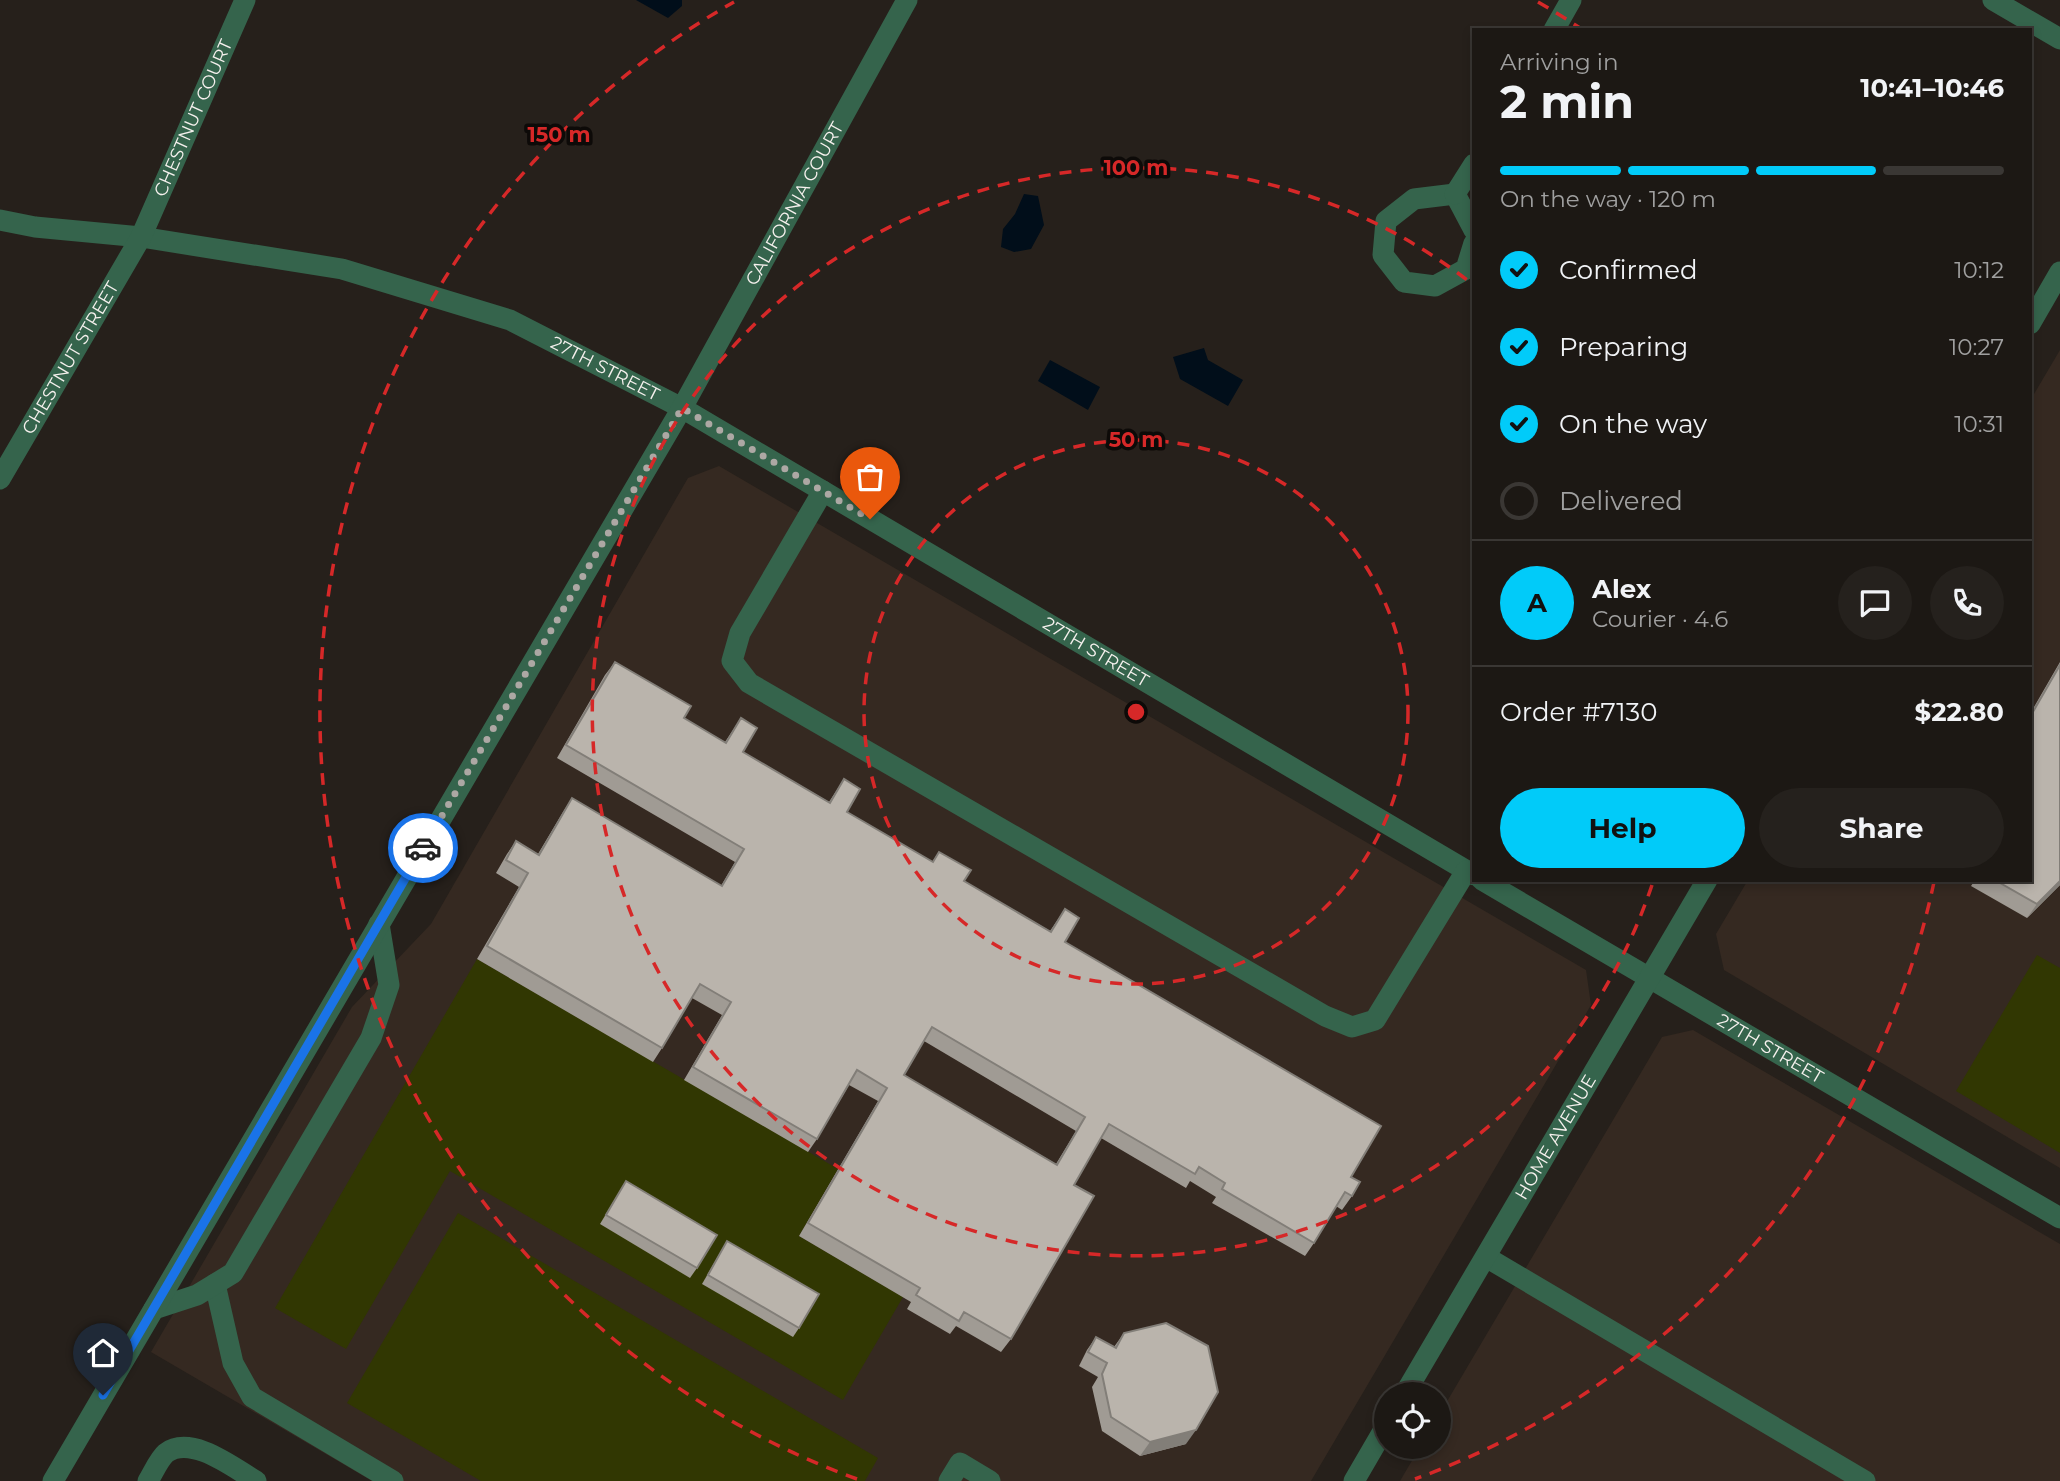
<!DOCTYPE html>
<meta charset="utf-8">
<style>
:root{--surface:#1c1814;--page:#25211d;--text:#f1f3f6;--muted:#a0a0a0;--line:#3a3734;--accent:#01cbf9}
body{margin:0;font-family:Montserrat,sans-serif;background:var(--page);color:var(--text);height:100vh;display:flex;flex-direction:column;font-size:26px;white-space:nowrap}
*{box-sizing:border-box;margin:0}
p{font-size:23px;color:var(--muted)}
.icon{flex:none;width:38px;height:38px;fill:none;stroke:currentColor;stroke-width:2;stroke-linecap:round;stroke-linejoin:round}
.map{position:relative;flex:1;overflow:hidden}
.details{position:absolute;left:1472px;top:28px;width:560px;height:854px;display:flex;flex-direction:column;background:var(--surface);border-radius:0px;box-shadow:0 4px 10px #0003,0 0 0 2px var(--line)}
.details>*{flex:none}
.buttons{position:absolute;left:1374px;top:1382px;display:grid;gap:14px}
.buttons a{display:grid;place-items:center;width:77px;height:77px;border-radius:50%;background:var(--surface);box-shadow:0 4px 10px #0003,0 0 0 2px var(--line);font-size:35px}
.pin{position:absolute;display:grid;place-items:center;width:60px;height:60px;color:#fff;margin:-72px -30px;border-radius:50% 50% 50% 0;rotate:-45deg;box-shadow:0 0 7px #0007}
.pin .icon{rotate:45deg}
.courier{position:absolute;display:grid;place-items:center;width:70px;height:70px;margin:-35px;border:5px solid #1a73e8;border-radius:50%;background:#fff;color:#222;box-shadow:0 2px 9px #0007}
.summary em{font-style:normal;font-weight:700}
.summary div{display:flex;flex-direction:column-reverse}
.summary{display:flex;align-items:center;justify-content:space-between;height:119px;padding:0 28px}
h1{font-size:46px;font-weight:700;line-height:52px}
.bar{display:grid;grid-template-columns:repeat(4,1fr);gap:10px 7px;align-content:center;height:84px;padding:0 28px}
.bar i{height:9px;border-radius:5px;background:var(--line)}
.bar .current{background:var(--accent)}
.bar p{grid-column:span 4}
.line{display:flex;align-items:center;gap:18px;padding:0 28px;border-top:2px solid var(--line)}
.line div{flex:1}
.round{display:grid;place-items:center;flex:none;width:74px;height:74px;border-radius:37px;background:var(--page)}
ol{padding:0 28px;list-style:none}
li{display:flex;align-items:center;gap:21px;height:77px}
li p{margin-inline-start:auto}
li .icon{padding:7px;border-radius:50%;background:var(--accent);color:#111;stroke-width:4}
li:last-child{color:var(--muted)}
li i{width:38px;height:38px;border:4px solid var(--line);border-radius:50%}
.action{display:flex;gap:14px;margin-top:auto;padding:14px 28px}
.action a{flex:1;height:80px;border-radius:42px;background:var(--accent);color:#111;font-size:28px;font-weight:700;line-height:80px;text-align:center}
.action a+a{background:var(--page);color:var(--text)}
.map>svg:first-child{display:block}
</style>
<div class="map">
<svg width="2060" height="1481" viewBox="0 0 2060 1481">
<rect width="100%" height="100%" fill="#26201b"/>
<g fill="#352921">
<path d="M2060,350v818l-336,-198 -8,-36 32,-54h282v-479z"/>
<path d="M719,466l867,504 5,35 -280,476h-939l-221,-129 201,-345 79,-83 257,-446z"/>
<path d="M1693,1030l367,214v237h-660l20,-34h18l1,-32 223,-378z"/>
</g>
<g fill="#313702">
<path d="M2037,955l23,13v185l-104,-62z"/>
<path d="M477,959l361,210 -39,67 104,61 -60,103 -393,-229 -104,178 -71,-41z"/>
<path d="M458,1213l420,245 -13,23h-384l-134,-78z"/>
</g>
<g fill="#010e1a">
<path d="M636,0h46v6l-14,12z"/>
<path d="M1024,194l14,2 6,29 -13,24 -17,3 -13,-5 2,-18 12,-15z"/>
<path d="M1204,348l4,12 35,20 -15,26 -48,-27 -7,-22z"/>
<path d="M1050,360l50,27 -12,23 -50,-29z"/>
</g>
<g fill="none" stroke-linecap="round" stroke-linejoin="round">
<g stroke="#35644c" stroke-width="21">
<path d="M1993,0l67,39"/>
<path d="M1554,30l17,-30"/>
<path d="M1455,194l-41,5 -28,22 -3,34 21,27 31,4 31,-17 8,-26"/>
<path d="M1455,194l19,36"/>
<path d="M1455,194l19,-30"/>
<path id="s1" d="M0,220l35,7 106,10 201,32 168,51 172,88 792,467"/>
<path d="M2030,324l30,-52"/>
<path id="s2" d="M0,479l141,-242 104,-237"/>
<path d="M823,491l-83,142 -8,28 17,22 576,333 27,11 23,-7 91,-149"/>
<path id="s3" d="M1482,880l578,338"/>
<path d="M1486,1257l379,224"/>
<path d="M215,1284l18,79 19,34 141,84"/>
<path d="M154,1309l43,-14 36,-22 138,-235 18,-53 -10,-61"/>
<path id="s4" d="M1404,1395l303,-515"/>
<path id="s5" d="M53,1481l629,-1073 225,-408"/>
<path d="M148,1481c5,-8 11,-22 18,-28 25,-19 68,15 90,28"/>
<path d="M949,1481l11,-18 30,18"/>
<path d="M1354,1481l32,-55"/>
</g>
</g>
<g fill="#a09b94" fill-rule="evenodd">
<path d="M615,662l69,56 41,24 16,-24 2,34 86,50 15,-23 3,33 85,50 7,-10 25,29 86,50 15,-22v33l286,235 1,19 -10,14 -6,-4 -22,37 -9,13 -93,-53 4,-6 -26,-16 -4,7 -85,-50 -27,47 -63,154 -10,13 -45,-26 -6,8 -43,-25 4,-7 -112,-66 79,-135 -29,-16 -32,54 -9,13 -124,-72 38,-65 -30,-17 -30,50 -9,14 -176,-103 42,-72 -23,-14 11,-19 9,-13 22,13 25,-42 9,-14 149,88 14,-24 -178,-104 48,-83zM924,1041l152,90 -20,33 -152,-89z"/>
<path d="M2060,662v223l-33,33 -56,-32 4,-6h55v-166z"/>
<path d="M626,1181l71,87 -7,10 -90,-54z"/>
<path d="M727,1241l72,87 -6,9 -91,-53z"/>
<path d="M1124,1333l62,111 -46,12 -38,-25 -10,-44 6,-10 -19,-11 8,-16 9,-13 18,10z"/>
</g>
<g fill="#827e78">
<path d="M2060,881v4l-33,33 10,-14z"/>
<path d="M1196,1430l-10,14 -46,12 10,-14z"/>
</g>
<g fill="#bab4ac" stroke="#827e78" stroke-width="2" fill-rule="evenodd">
<path d="M615,662l76,44 -7,12 42,25 15,-25 16,10 -14,24 87,51 14,-24 16,10 -13,23 86,50 6,-10 32,18 -7,11 87,51 14,-23 14,9 -14,24 316,184 -30,51 9,5 -8,14 -7,-4 -31,51 -92,-54 3,-6 -26,-16 -4,7 -86,-50 -35,61 20,11 -83,143 -47,-27 -5,9 -43,-26 4,-7 -112,-65 79,-135 -30,-18 -40,69 -124,-72 38,-65 -31,-18 -38,64 -175,-102 41,-73 -22,-13 10,-19 23,14 33,-57 150,88 22,-37 -178,-104zM932,1027l153,90 -28,48 -153,-90z"/>
<path d="M2060,665v216l-23,23 -42,-24h35v-163z"/>
<path d="M626,1181l91,54 -20,33 -91,-53z"/>
<path d="M727,1241l92,53 -20,34 -91,-53z"/>
<path d="M1166,1323l42,23 10,46 -22,38 -46,12 -39,-25 -9,-43 5,-11 -19,-11 8,-15 20,11 8,-15z"/>
</g>
<g fill="none" stroke-linecap="round" stroke-linejoin="round">
<path stroke="#ada8a4" stroke-width="7" stroke-dasharray="0 12.6" d="M423,848l259,-440 188,111"/>
<path stroke="#1a73e8" stroke-width="9" d="M103,1395l320,-547"/>
</g>
<g fill="none" stroke="#d62828" stroke-width="3.5" stroke-dasharray="12 9">
<circle cx="1136" cy="712" r="272"/>
<path d="M1652 885A544 544 0 1 1 1471 283"/>
<path d="M1934 882A816 816 0 0 1 1415 1479M857 1479A816 816 0 0 1 734 2M1538 2A816 816 0 0 1 1580 28"/>
</g>
<g text-anchor="middle" stroke-width="7" stroke-linejoin="round" paint-order="stroke">
<g font-size="18" fill="#f6f1ee" stroke="#0d0a08">
<text dy="6" stroke="none"><textPath href="#s2" startOffset="410">CHESTNUT COURT</textPath></text>
<text dy="6" stroke="none"><textPath href="#s5" startOffset="1477">CALIFORNIA COURT</textPath></text>
<text dy="6" stroke="none"><textPath href="#s2" startOffset="140">CHESTNUT STREET</textPath></text>
<text dy="6" stroke="none"><textPath href="#s1" startOffset="628">27TH STREET</textPath></text>
<text dy="6" stroke="none"><textPath href="#s1" startOffset="1195">27TH STREET</textPath></text>
<text dy="6" stroke="none"><textPath href="#s3" startOffset="334">27TH STREET</textPath></text>
<text dy="6" stroke="none"><textPath href="#s4" startOffset="299">HOME AVENUE</textPath></text>
</g>
</g>
<circle cx="1136" cy="712" r="10" fill="#d62828" stroke="#0d0a08" stroke-width="3.5"/>
<g font-size="21" text-anchor="middle" font-weight="bold" fill="#d62828" stroke="#0d0a08" stroke-width="7" stroke-linejoin="round" paint-order="stroke">
<text x="559" y="142">150 m</text>
<text x="1136" y="175">100 m</text>
<text x="1136" y="447">50 m</text>
</g>
</svg>
<div class="buttons">
<a><svg class="icon" aria-label="locate" viewBox="0 0 24 24"><circle cx="12" cy="12" r="6"/><path d="M12 2v4M12 18v4M2 12h4M18 12h4"/></svg></a>
</div>
<div class="pin" style="left:870px;top:519px;background:#ea580c"><svg class="icon" aria-label="bag" viewBox="0 0 24 24"><path d="M5 8h14l-1 12H6zM9 8a3 3 0 0 1 6 0"/></svg></div>
<div class="pin" style="left:103px;top:1395px;background:#1f2937"><svg class="icon" aria-label="home" viewBox="0 0 24 24"><path d="M3 11l9-7 9 7M6 9v11h12V9"/></svg></div>
<div class="courier" style="left:423px;top:848px"><svg class="icon" aria-label="car" viewBox="0 0 24 24"><path d="M5 17H2v-5l4-1 3-4h7l3 4 3 1v5h-3M9 17h6M6 11h13"/><circle cx="7" cy="17" r="2"/><circle cx="17" cy="17" r="2"/></svg></div>
<section class="details">
<div class="summary"><div><h1>2 min</h1><p>Arriving in</p></div><em>10:41–10:46</em></div>
<div class="bar"><i class="current"></i><i class="current"></i><i class="current"></i><i></i><p>On the way · 120 m</p></div>
<ol>
<li><svg class="icon" aria-label="check" viewBox="0 0 24 24"><path d="M5 12l5 5 9-10"/></svg>Confirmed<p>10:12</p></li>
<li><svg class="icon" aria-label="check" viewBox="0 0 24 24"><path d="M5 12l5 5 9-10"/></svg>Preparing<p>10:27</p></li>
<li><svg class="icon" aria-label="check" viewBox="0 0 24 24"><path d="M5 12l5 5 9-10"/></svg>On the way<p>10:31</p></li>
<li><i></i>Delivered</li>
</ol>
<div class="line" style="height:126px"><b class="round" style="background:var(--accent);color:#111">A</b><div><b>Alex</b><p>Courier · 4.6</p></div><a class="round"><svg class="icon" aria-label="chat" viewBox="0 0 24 24"><path d="M4 5h16v11H9l-5 4z"/></svg></a><a class="round"><svg class="icon" aria-label="phone" viewBox="0 0 24 24"><path d="M5 4h4l2 5-3 2q2 4 5 5l2-3 5 2v4C11 20 4 13 5 4z"/></svg></a></div>
<div class="line" style="height:91px"><div>Order #7130</div><b>$22.80</b></div>
<div class="action"><a>Help</a><a>Share</a></div>
</section>
</div>
